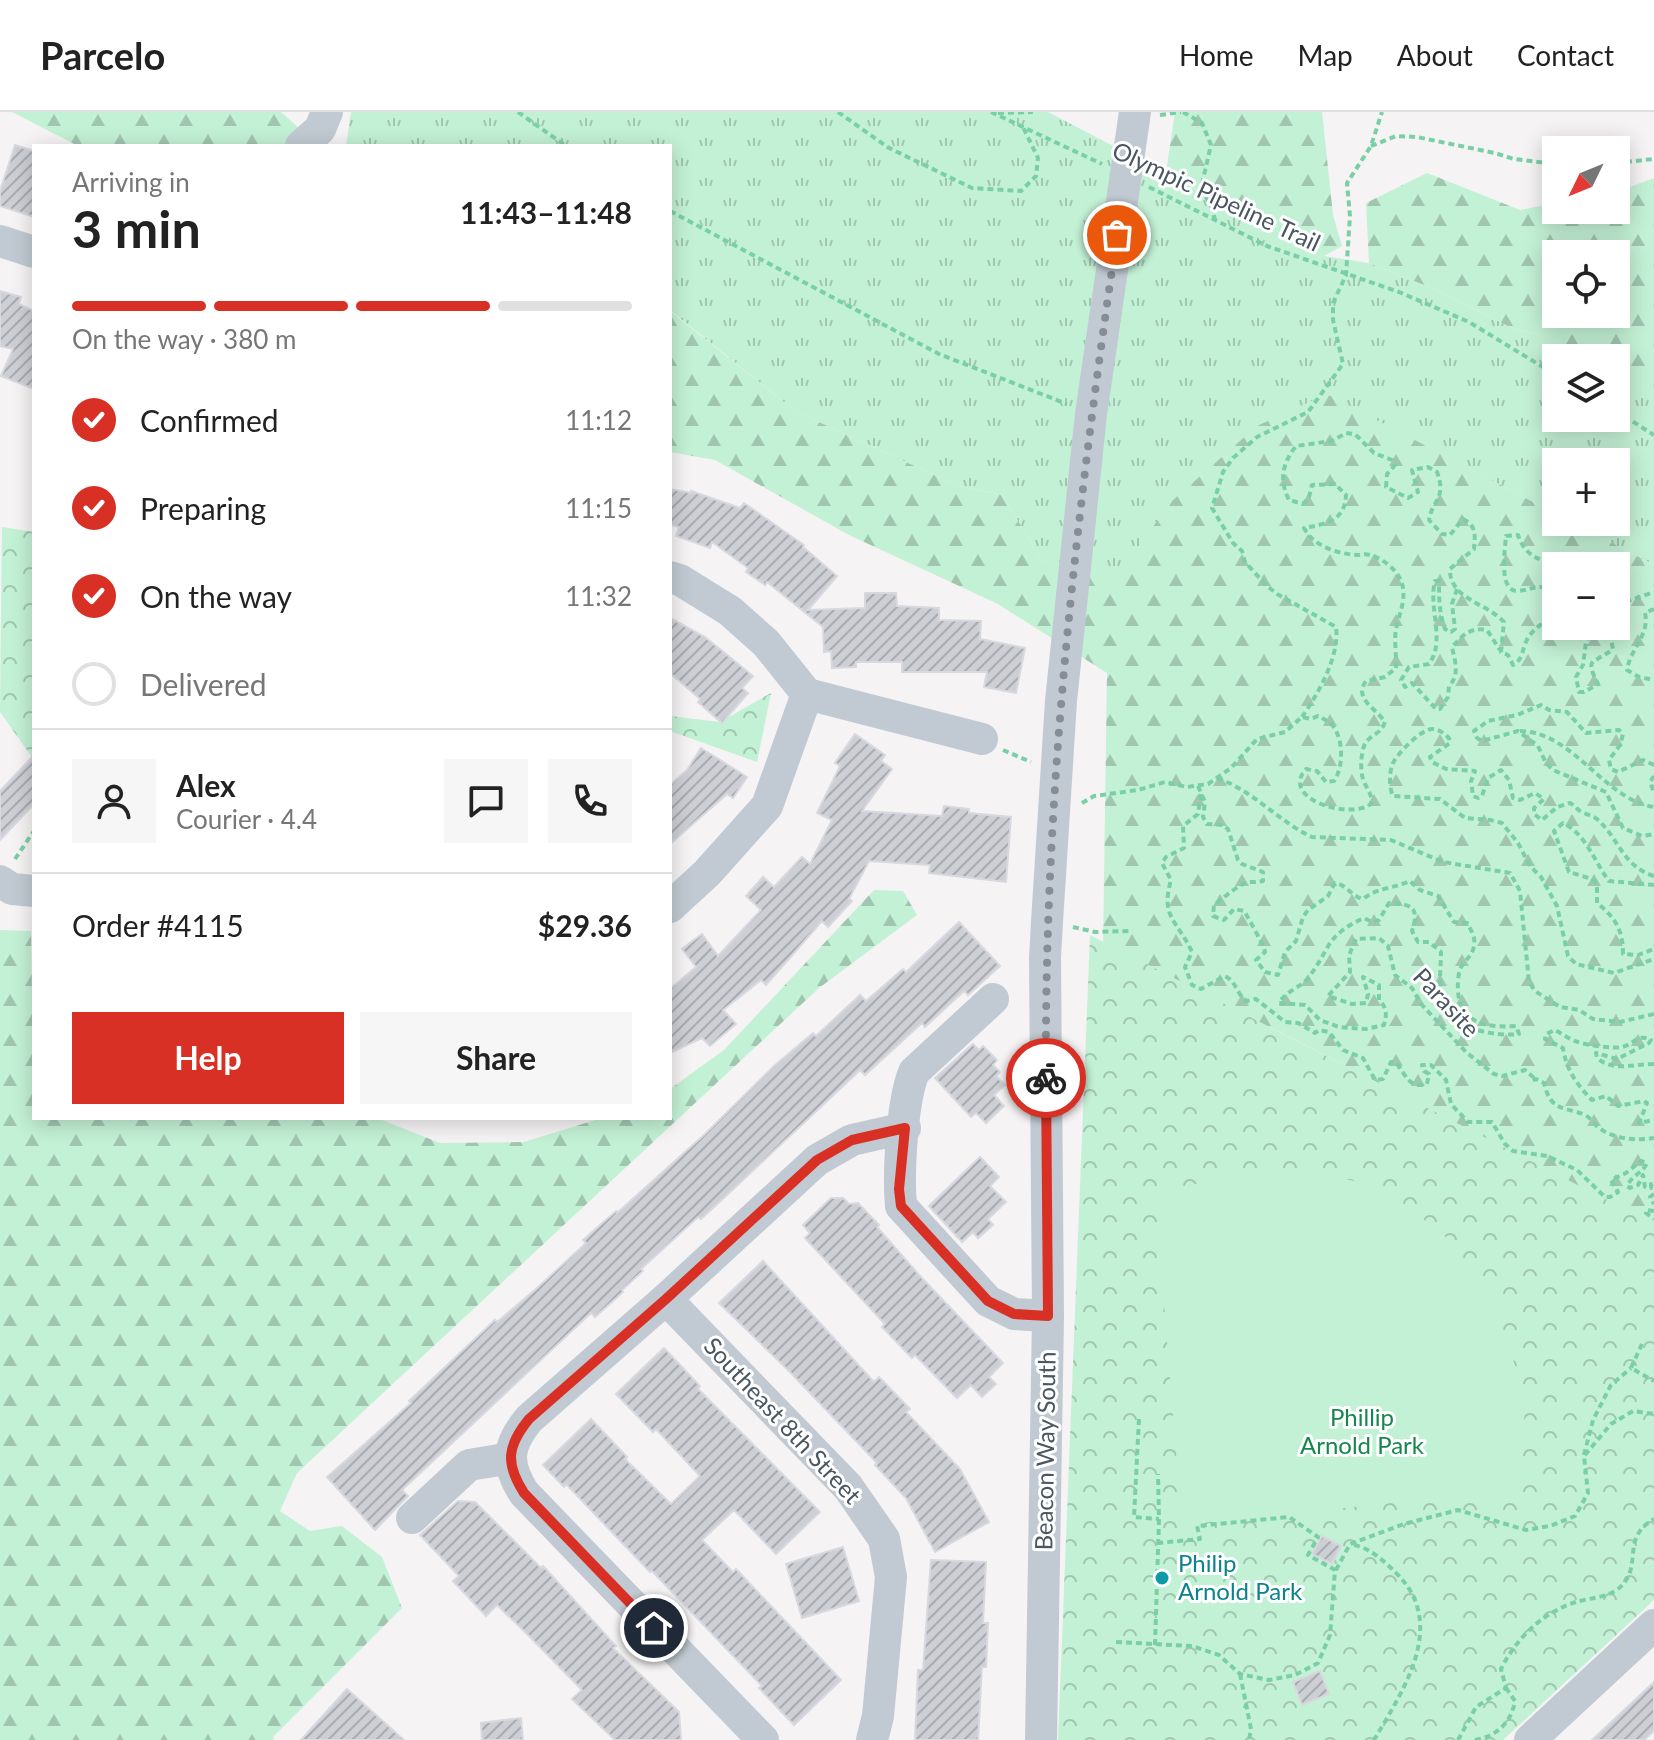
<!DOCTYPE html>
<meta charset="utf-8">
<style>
:root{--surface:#fff;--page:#f6f6f6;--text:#222;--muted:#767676;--line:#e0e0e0;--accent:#d93025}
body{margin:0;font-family:Lato,sans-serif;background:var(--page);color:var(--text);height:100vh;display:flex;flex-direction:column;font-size:30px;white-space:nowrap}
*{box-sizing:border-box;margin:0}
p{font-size:26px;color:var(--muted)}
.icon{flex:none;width:44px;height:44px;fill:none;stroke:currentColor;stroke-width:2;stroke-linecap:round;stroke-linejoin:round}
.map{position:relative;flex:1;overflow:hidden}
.details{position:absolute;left:32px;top:32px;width:640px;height:976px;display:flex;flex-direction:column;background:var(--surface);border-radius:0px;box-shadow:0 4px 20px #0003}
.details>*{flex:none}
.needle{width:52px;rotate:227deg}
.buttons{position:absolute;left:1542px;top:24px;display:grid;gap:16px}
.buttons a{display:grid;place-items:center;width:88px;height:88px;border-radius:0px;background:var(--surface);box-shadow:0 4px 20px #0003;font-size:40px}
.pin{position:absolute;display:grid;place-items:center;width:68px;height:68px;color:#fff;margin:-34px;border:4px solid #fff;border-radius:50%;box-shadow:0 2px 8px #0007}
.courier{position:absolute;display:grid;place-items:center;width:80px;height:80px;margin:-40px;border:6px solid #d93025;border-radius:50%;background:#fff;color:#222;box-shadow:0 2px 10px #0007}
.headline em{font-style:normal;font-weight:700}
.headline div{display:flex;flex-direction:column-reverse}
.headline{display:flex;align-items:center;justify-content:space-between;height:136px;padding:0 40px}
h1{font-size:52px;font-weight:700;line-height:60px}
.bar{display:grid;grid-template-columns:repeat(4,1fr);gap:12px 8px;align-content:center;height:96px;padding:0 40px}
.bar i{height:10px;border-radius:6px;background:var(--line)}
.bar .on{background:var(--accent)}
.bar p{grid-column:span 4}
.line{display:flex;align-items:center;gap:20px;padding:0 40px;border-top:2px solid var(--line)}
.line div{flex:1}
.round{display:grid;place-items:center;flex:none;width:84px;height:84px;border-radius:0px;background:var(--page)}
ol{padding:0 40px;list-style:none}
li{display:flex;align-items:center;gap:24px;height:88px}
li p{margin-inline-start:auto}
li .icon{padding:8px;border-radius:50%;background:var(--accent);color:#fff;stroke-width:4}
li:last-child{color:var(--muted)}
li i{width:44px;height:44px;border:4px solid var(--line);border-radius:50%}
.action{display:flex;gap:16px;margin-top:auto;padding:16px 40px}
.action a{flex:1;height:92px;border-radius:0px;background:var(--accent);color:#fff;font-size:32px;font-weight:700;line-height:92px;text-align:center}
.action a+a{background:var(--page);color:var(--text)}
header{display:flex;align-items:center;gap:48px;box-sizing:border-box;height:112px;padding:0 40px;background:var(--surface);border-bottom:2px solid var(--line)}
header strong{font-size:38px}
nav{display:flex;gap:44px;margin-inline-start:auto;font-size:28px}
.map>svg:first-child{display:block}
</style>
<header>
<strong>Parcelo</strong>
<nav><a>Home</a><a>Map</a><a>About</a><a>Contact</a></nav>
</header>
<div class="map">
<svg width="1654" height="1628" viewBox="0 0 1654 1628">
<defs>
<pattern id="grass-tufts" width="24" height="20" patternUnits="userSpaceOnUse" patternTransform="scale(2)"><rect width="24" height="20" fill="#c3f1d5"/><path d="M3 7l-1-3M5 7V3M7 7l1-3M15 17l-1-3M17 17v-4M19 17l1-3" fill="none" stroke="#a0c6b0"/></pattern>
<pattern id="forest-firs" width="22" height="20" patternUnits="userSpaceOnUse" patternTransform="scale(2)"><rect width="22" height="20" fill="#c3f1d5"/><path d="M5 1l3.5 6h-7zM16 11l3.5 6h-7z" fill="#a0c6b0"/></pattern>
<pattern id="park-crowns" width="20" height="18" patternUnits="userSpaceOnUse" patternTransform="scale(2)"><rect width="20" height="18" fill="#c3f1d5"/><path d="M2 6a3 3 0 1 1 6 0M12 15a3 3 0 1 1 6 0" fill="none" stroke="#a0c6b0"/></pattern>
<pattern id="building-hatch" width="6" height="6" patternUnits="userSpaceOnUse" patternTransform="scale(2)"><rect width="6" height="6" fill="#cdcfd5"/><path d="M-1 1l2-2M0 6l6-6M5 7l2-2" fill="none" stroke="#a8abb0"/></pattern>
</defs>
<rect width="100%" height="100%" fill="#f5f3f3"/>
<path fill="url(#grass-tufts)" d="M351,0h697l276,144 45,7 65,26 76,38 38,11 48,20h-40v60h60l2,-51 36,33v165l-82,-43h44v-60h-60v52l-207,-108 -177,95 -58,81 -73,-22 -38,-65 -45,-9 -163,-75 -125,-101v-164h-324z"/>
<g fill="url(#forest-firs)" fill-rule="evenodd">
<path d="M12,0h269l38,34h-241z"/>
<path d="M1175,0h147l11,103 9,31 -18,10 -158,-83z"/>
<path d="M1427,61l93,37 36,-7v7h60v-18l38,-14v222l-38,-34v-8h-20l-48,-20 -38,-11 -76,-38 -65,-26 -3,-60zM1616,142v60h-60v-60z"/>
<path d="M670,199l125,100 163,75 45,9 38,65 72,21 59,-80 85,-75 70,-32 229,120v8h16l82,43v763l-270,-242 -98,-51 -183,-88 4,-274 -109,-69 -149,-69 -134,-75 -45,-8zM1556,454h60v60h-60z"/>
<path d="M874,778l29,1 14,24 -98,73 -522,485 -17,38 30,20 32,-5 40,31 20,51 -129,129 1,3h-274v-810l31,1 3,187h343l63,25 84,-1 78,-24h68v-29l54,-39z"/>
</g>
<g fill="url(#park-crowns)">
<path d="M2,415l32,5v228l-34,-48z"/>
<path d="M771,581l-14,69 -87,-31v-15l50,6z"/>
<path d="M1090,823l564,289v376l-151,140h-445z"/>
</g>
<path fill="#c3f1d5" d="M1311,1063l67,9 66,51 50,65 31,97 -3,92 -331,35 -10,-10 -26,-324 88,-13z"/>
<g fill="url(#building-hatch)" stroke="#d7d9de" stroke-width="2">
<path d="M15,33l19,6v66l-34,-11v-15z"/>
<path d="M0,179l21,6 -2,7 15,7v78l-33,-13 12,-27 -13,-3z"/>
<path d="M670,377l21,4v-2l49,17 4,-5 60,42 -1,2 34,29 -29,34 57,-2v-15h31l1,13 42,2v12l42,1 -1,18 45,9 -9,45 -32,-6 3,-15h-85v-10h-46v5l-24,1 -1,-17 -7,1 -1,-25 -56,-45 -2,3 -19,-13 2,-4 -36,-26 -2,6 -34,-12 3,-9 -9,-2z"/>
<path d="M670,506l35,19 48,39 -11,12 6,5 -26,30 -24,-21 2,-3 -30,-26z"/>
<path d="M855,622l30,21 -4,6 11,8 -30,42 80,5 2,-10 25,3v4l42,4 -5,65 -77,-9 1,-8 -61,-4 -20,38 3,2 -24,26 -6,-6 -56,64 -5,-5 -38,30 13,14 -26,22 -8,-8 -32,15v-64l26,-22 -14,-18 20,-15 16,22 43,-46 -15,-14 17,-19 11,10 28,-30 8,7 22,-44 -15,-7 23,-47 -5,-3z"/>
<path d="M701,636l46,29 -14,21 -6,-4 -57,50v-59l17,-15z"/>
<path d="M34,643v49l-34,36v-49z"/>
<path d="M959,810l41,44 -32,29 -4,-4 -39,36 -3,-4 -57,52 -5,-5 -133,125 -26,24 -3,-2 -57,52 2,2 -21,19 1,2 -28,25 -4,-4 -189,177 6,6 -33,34 -48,-53 84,-74 -2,-2 86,-81 2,2 39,-33 50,-46 -3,-3 33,-29 1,2 88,-79 69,-68 39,-33 3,3 44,-41 6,6 37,-32 3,3z"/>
<path d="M973,932l6,6 4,-4 14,14 -4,5 7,7 -4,4 9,9 -11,10 10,11 -18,17 -10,-10 -5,4 -36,-39z"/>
<path d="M980,1045l19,20 -9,9 16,16 -18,17 5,6 -15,13 -5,-6 -11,10 -33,-36z"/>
<path d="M831,1086h12l6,6 9,-1 21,22 -2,2 43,49 83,87 -14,14 7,7 -14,13 -11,-12 -14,13 -42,-43 -3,3 -30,-31 3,-3 -80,-86 5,-5 -7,-8z"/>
<path d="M763,1149l111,121 5,-5 31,32 -4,3 54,57 29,53 -54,30 -29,-54 -31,-33 2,-2 -88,-92 -70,-68z"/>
<path d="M664,1236l36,38 -2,3 122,123 -44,42 -42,-44 -32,30 31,32 3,-3 105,111 -47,45 -35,-37 3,-2 -110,-115 -2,1 -84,-88 -2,3 -21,-22 48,-46 36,38 -2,2 46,45 29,-28 -44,-47 -3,3 -37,-38z"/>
<path d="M458,1389l17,1 66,66 2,-2 73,80 -3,2 66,64 2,28h-66l-43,-41 10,-9 -57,-58 -28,-27 -11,11 -33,-35 6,-5 -39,-41z"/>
<path d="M1322,1424l19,10 -9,18 -20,-10z"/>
<path d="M843,1435l16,54 -57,17 -16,-54z"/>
<path d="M931,1448l55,2 -3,61h5l-2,44h-4l-4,73h-63l3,-70h5z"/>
<path d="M1320,1559l9,23 -27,11 -9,-23z"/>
<path d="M1654,1570v49l-10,9h-52z"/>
<path d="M347,1577l57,51h-103z"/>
<path d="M521,1606l2,22h-41l-1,-17z"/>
</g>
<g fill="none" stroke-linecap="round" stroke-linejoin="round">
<g stroke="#7ad0a6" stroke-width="4" stroke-dasharray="6 4" stroke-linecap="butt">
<path d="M518,0l48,34"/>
<path d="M838,0l51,36 83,40 49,3 15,-15 2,-18 -15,-31"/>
<path d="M991,0l111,52"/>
<path d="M1183,0l19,11 9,22 -10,43 11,20 3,12"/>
<path d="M998,1l35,-1"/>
<path d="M1160,3l21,-3"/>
<path d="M1371,34l25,-10 21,1 78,16 19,6 42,5"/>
<path d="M1616,51l38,-4"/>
<path d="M1149,75l118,59 132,46 70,30 87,53"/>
<path d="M670,99l269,143 128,50"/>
<path d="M1616,299l38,24"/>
<path d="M1457,477l-5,15 3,25 -4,3 -6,-3c-6,-16 -6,-31 -6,-48h-4c-7,27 11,60 -6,83l-20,3 -8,13 4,7 7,-4 24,26h4l8,-12 1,-11c11,-11 6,-25 3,-39 11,-12 18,-20 35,-17l13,20"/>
<path d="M1616,493l38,-13"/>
<path d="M1654,497l-9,4c5,22 -15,36 -18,57l12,7 15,3"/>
<path d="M1591,514l2,4 -7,12 -3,23 -7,12 3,15h5l14,-8c-14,-28 -5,-19 15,-35l-5,-23"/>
<path d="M1302,605c16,-23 38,-61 34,-90l-59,-33 -11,-9 -21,-23 -3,-11 -9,-8 -21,-35 11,-36 10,-14 24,-21 51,-25 35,-48 -10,-44v-17l13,-28 4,-59 -3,-33 24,-37 11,-34"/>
<path d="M1520,619c54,1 83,68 134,76"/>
<path d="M1003,638l28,12"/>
<path d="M1654,653l-11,-5 -25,12 -7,-3 -2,-9 11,-15 3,-11 -4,-4 -33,3 -19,-21 -18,-2 -8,-5 -24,10 -29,6 -14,10 3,7 5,3 36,-10 20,15 8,17 7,7 53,22 17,36 19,8 12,-2"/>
<path d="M1654,664l-4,6 4,11"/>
<path d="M1217,666c37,13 62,44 95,59l79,3 52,22 67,11 10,18 9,91 6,9 25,16 19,3 14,9 27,3 34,-8"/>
<path d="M1198,674l7,16 -2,15 4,7 16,1 5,4 10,31 4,4 21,8v9c-5,1 -9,1 -14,1 -11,2 -25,16 -35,23l-1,11 11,4 10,-11 10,2c6,10 18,31 21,41l-9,8 9,12 13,3 7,-23 11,-11 7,-24 5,-7 20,-14 7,-13c12,2 16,13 28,16 13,-11 32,-11 47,-18l10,9 18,6 16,26 13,1c4,7 9,15 7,23 -2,12 -13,16 -15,27 -7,45 18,56 57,53l3,8c-23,3 -68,-5 -77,-31 -4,-11 -1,-38 -1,-51l-12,-10h-11l-6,-11c8,-24 0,-27 -23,-28l-10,17 -7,2 -8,-4c-40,18 -33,31 -56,60 -8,10 -22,13 -29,25l26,2 15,15 19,7 27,2 18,-4c3,-10 3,-18 -5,-25v-15l-16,-8 5,17 -2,9 -14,1 -24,-8 22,-24 -1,-17 7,-16 23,-1 9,8 7,29 17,13 9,16 46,49 27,21 8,2 23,-6 8,7 -1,4 4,-2 8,4c7,30 21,23 41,32 6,3 9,9 14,13 15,11 37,13 55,10"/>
<path d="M1201,682l-3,20 -15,12 1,22 -18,9 -4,6 9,17c-11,38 7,41 21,72l-7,15 7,18 9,4 24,-13c12,6 11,18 22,25l9,-2 29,23 13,1 17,10 4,-3 10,2 14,18 20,8 12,22 8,-1 8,-17 5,1c10,11 12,26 31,21l2,-10 -5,-3 -2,-6h9l15,15 5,24 17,18h24l13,22 8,7 34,5 30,14 28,27h5l8,-5 -7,-12 15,-7 15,-12 6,2c-4,10 -15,12 -20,23l3,2 8,-3 5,-10 2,12 6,1v-4l3,2"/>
<path d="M1082,691l12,-7 44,-6 27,-8 22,5 21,-3 23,-16 26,-29 28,-7 17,-15 9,2 7,-3c4,2 8,4 12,7 14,12 14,44 4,58l-8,1 -9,-11 -11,-2c-27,30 44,51 65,35 2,-11 -5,-15 -8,-25 -3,-9 -2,-24 1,-33 4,-11 17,-11 21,-24 -9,-14 -32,-23 -19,-41l19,-4 11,-9c1,-14 -3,-30 1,-43 3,-13 8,-23 6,-37 -2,-15 -18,-29 -33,-33 -7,-2 -5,0 -13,0 -19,-1 -44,-9 -53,-27 22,-4 41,-7 42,-33l-11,-11 -23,1 -3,12 -6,7 -14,-4c-10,-20 -7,-36 7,-54l36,-5 14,-8 9,1 19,19 18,7 3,5 -8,9 -1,13 22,11 10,-6 -6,-22 16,-3 9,5c10,27 -5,28 -8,48l13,14 8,1 13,-16c14,7 12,16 11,30l-24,20c-1,30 37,34 54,53l-3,30 7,3 5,10c12,-7 8,-16 15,-27 9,-15 22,-14 26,-35l-4,-14c-13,-5 -19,1 -32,2 -20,1 -13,-41 -12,-55l12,-1c9,26 27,26 51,31"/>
<path d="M15,747l19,-28"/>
<path d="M1654,764c-32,-10 -35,-38 -57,-57 -5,-4 -13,-5 -17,-8 -4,-3 -6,-6 -10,-8l-13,4 -15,13 -8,-6v-6l10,-9 -9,-6 -15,7 -7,-2 -4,-18 -8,-10 -13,8 -6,18 -4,2 -5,-2 -2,-15 4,-10 -29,-2 -14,-7 -2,-5 20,-14 -1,-5c-5,-4 -9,-9 -17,-9 -11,0 -34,24 -39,34 -4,9 -4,25 0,33l47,3 25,19 25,2 12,3 16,20 12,23 11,11 16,29 11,50 8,8 38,9 40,-14"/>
<path d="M1654,773l-45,-4c-15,-20 -23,-47 -46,-58l-9,8 15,41 23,7 5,5v19c18,14 26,27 26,51l15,1 16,-6"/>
<path d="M1073,815l22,5 34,-1"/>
<path d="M1654,952c-21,0 -40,8 -57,-6l-1,-5 21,6 32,-16 2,-3c-14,-7 -16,4 -29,7 -7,2 -37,-2 -44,-5 -8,-2 -15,-8 -23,-12l-9,4 -1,5 18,9c3,21 14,37 29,52l14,-4 12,10 26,-5 3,2 -8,20 15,-3"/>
<path d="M1654,1082l-4,3 4,7"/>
<path d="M1654,1099l-8,-1v3l8,6"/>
<path d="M1642,1232l-11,24 23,13"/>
<path d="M1139,1307l-5,98 25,2"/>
<path d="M1584,1343l9,-35 18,-35 20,-17"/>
<path d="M1354,1433c16,3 30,16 41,27 54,51 9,117 -21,168"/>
<path d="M1336,1458l14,-26 54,-20 54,-14 68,20 24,-4 25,-10 13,-23 -4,-37 27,-32 22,-13 21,3"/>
<path d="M1116,1530l76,4 27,9 21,19 29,6 26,-5 23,-12 12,-28 5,-65 -27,-15 10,-18 -29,-20 -92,9 3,13 -42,4"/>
<path d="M1155,1533l4,-126 -1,-45"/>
<path d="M1240,1562l11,55 -2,11"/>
<path d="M1458,1628l18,-33 30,-19 -5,-19c15,-30 40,-55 72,-66 16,-6 39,-4 51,-20 17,-21 -2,-46 30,-64"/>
<path d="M1475,1628c22,-4 36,-17 40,-39l-9,-13"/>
</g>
<g stroke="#c1cad2" stroke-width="32">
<path d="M301,34l19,-17 7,-17"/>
<path d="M0,129l34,11"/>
<path d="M670,465l10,3 50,31 36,32 41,51 175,45"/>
<path d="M0,769l12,8 22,2"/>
<path d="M670,795l37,-34 60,-67 40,-112"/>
<path d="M993,887l-79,73c-12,29 -16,102 -13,134l87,95 26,13 34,2"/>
<path d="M666,1187l182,188 36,52 7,38 -13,139 -6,24"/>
<path d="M412,1406l57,-53 42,-7"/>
<path d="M763,1628l-239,-247c-19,-30 -17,-47 5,-74l137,-120 151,-139 35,-20 53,-12"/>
<path d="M1041,1628l7,-424 -3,-358 2,-36 14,-221 30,-287 44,-302"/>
<path d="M1530,1628l124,-115"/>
</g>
</g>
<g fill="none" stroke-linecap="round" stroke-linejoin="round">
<path stroke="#868d94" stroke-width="8" stroke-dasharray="0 14.4" d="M1046,966c-2,-282 30,-564 71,-843"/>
<path stroke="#d93025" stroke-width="10" d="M654,1516l-130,-135c-19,-30 -17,-47 5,-74l137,-120 151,-139 35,-20 53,-12 -6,61 2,17 87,95 26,13 34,2 -2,-238"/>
</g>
<circle fill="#0f9aa8" stroke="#fff" stroke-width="3" cx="1162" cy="1466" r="8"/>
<g text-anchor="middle" stroke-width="6" stroke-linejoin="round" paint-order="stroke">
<g font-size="24" fill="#4a5661" stroke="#fff">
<text transform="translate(1216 85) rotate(25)" y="8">Olympic Pipeline Trail</text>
<text transform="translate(1446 891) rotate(47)" y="8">Parasite</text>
<text transform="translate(782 1309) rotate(47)" y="8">Southeast 8th Street</text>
<text transform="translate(1046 1339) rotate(-89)" y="8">Beacon Way South</text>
</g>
<g font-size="24" fill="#17864f" stroke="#fff">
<text x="1362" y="1314">Phillip<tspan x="1362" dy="28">Arnold Park</tspan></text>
</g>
<g font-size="24" fill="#0d838f" stroke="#fff" text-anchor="start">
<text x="1178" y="1460">Philip<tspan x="1178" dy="28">Arnold Park</tspan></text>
</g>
</g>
</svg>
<div class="buttons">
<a><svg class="needle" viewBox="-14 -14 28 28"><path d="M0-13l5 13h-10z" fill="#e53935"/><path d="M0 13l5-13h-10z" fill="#767676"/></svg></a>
<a><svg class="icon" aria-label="locate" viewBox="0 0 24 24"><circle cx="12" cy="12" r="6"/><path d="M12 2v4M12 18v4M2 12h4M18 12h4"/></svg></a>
<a><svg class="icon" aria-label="layers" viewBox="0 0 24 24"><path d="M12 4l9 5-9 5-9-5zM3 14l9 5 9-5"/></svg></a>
<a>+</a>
<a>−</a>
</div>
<div class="pin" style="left:1117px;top:123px;background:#ea580c"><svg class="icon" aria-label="bag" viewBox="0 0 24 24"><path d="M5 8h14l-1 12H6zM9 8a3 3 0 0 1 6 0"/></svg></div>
<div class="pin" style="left:654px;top:1516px;background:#1f2937"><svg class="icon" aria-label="home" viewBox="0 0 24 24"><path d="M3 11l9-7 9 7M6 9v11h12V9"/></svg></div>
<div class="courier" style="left:1046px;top:966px"><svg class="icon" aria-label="bike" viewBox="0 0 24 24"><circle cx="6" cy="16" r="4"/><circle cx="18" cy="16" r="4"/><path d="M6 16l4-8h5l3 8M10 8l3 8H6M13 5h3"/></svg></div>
<section class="details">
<div class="headline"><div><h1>3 min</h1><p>Arriving in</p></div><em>11:43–11:48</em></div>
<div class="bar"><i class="on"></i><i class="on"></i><i class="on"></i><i></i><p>On the way · 380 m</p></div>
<ol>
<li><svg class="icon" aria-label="check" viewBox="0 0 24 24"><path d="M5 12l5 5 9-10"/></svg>Confirmed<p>11:12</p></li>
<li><svg class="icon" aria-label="check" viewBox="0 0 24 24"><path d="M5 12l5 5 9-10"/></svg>Preparing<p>11:15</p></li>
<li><svg class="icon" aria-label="check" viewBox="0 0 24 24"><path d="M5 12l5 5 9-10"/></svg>On the way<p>11:32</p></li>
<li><i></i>Delivered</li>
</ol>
<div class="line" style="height:144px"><a class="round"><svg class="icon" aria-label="person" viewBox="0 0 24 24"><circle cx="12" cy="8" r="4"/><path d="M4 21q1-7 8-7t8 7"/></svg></a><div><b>Alex</b><p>Courier · 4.4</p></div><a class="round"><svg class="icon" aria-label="chat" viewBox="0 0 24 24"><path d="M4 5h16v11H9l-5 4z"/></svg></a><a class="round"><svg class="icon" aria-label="phone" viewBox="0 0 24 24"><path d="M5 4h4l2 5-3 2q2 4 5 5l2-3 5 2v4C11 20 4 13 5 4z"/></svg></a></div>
<div class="line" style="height:104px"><div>Order #4115</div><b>$29.36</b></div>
<div class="action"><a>Help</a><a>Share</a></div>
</section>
</div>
